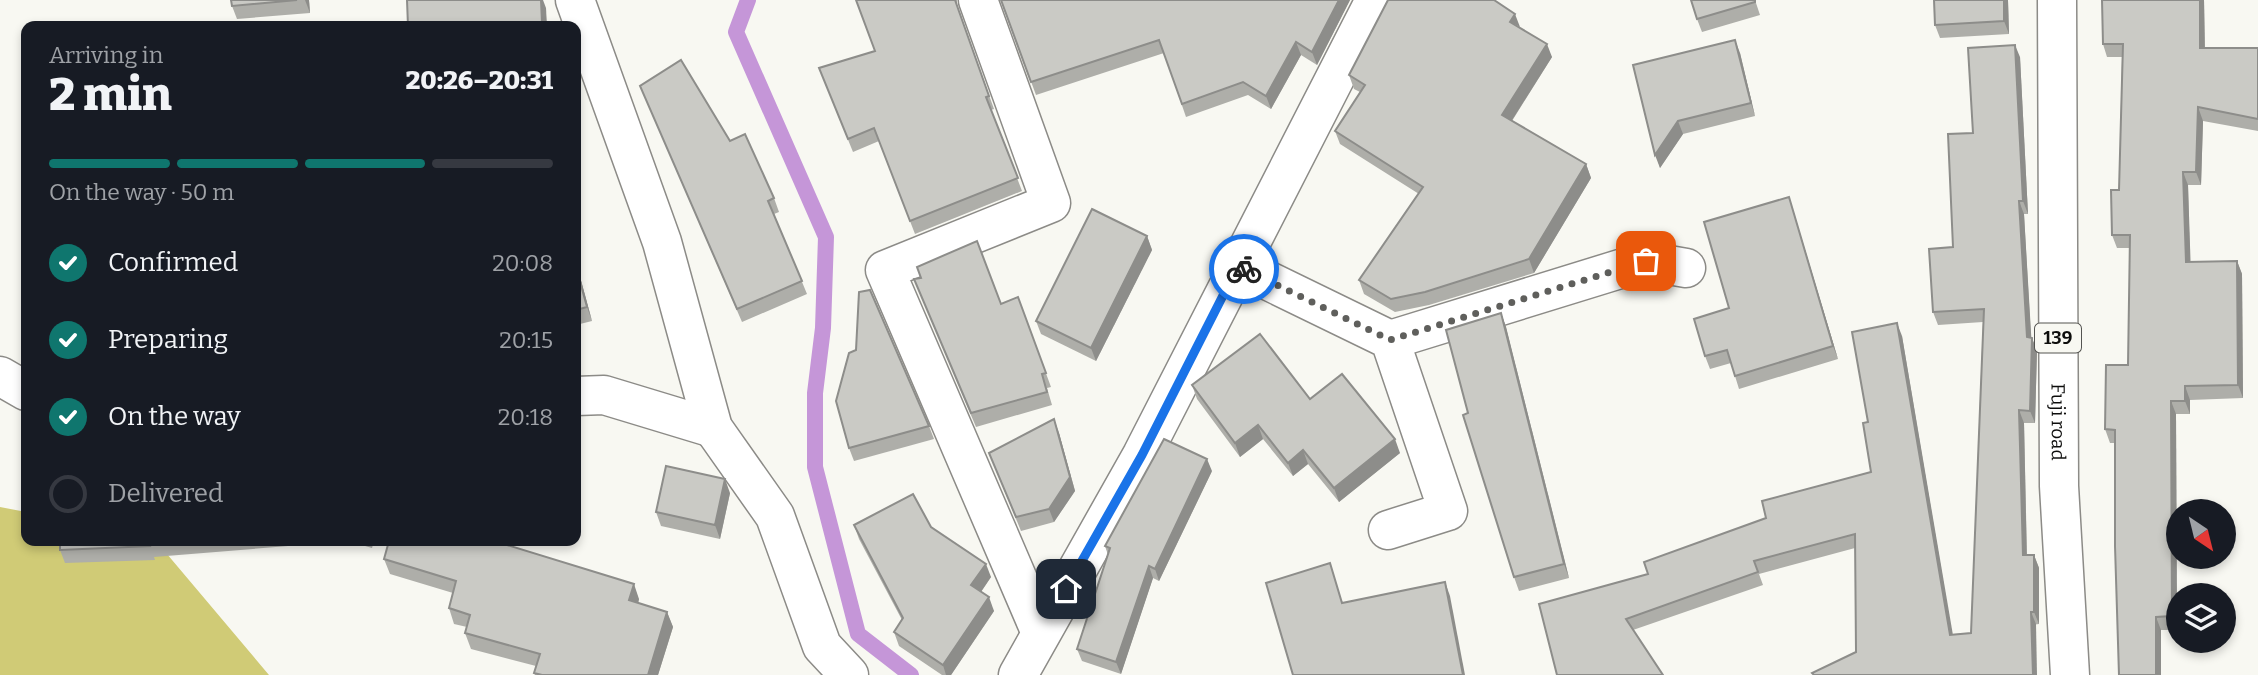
<!DOCTYPE html>
<meta charset="utf-8">
<style>
:root{--surface:#171b24;--page:#20242c;--text:#f1f3f6;--muted:#9ea1a6;--line:#363941;--accent:#0f766e}
body{margin:0;font-family:Bitter,serif;background:var(--page);color:var(--text);height:100vh;display:flex;flex-direction:column;font-size:26px;white-space:nowrap}
*{box-sizing:border-box;margin:0}
p{font-size:23px;color:var(--muted)}
.icon{flex:none;width:38px;height:38px;fill:none;stroke:currentColor;stroke-width:2;stroke-linecap:round;stroke-linejoin:round}
.map{position:relative;flex:1;overflow:hidden}
.sheet{position:absolute;left:21px;top:21px;width:560px;height:525px;display:flex;flex-direction:column;background:var(--surface);border-radius:14px;box-shadow:0 4px 10px #0003}
.sheet>*{flex:none}
.needle{width:46px;rotate:145deg}
.buttons{position:absolute;left:2166px;top:499px;display:grid;gap:14px}
.buttons a{display:grid;place-items:center;width:70px;height:70px;border-radius:50%;background:var(--surface);box-shadow:0 4px 10px #0003;font-size:35px}
.pin{position:absolute;display:grid;place-items:center;width:60px;height:60px;color:#fff;margin:-30px;border-radius:14px;box-shadow:0 4px 10px #0006}
.courier{position:absolute;display:grid;place-items:center;width:70px;height:70px;margin:-35px;border:5px solid #1a73e8;border-radius:50%;background:#fff;color:#222;box-shadow:0 2px 9px #0007}
.summary em{font-style:normal;font-weight:800}
.summary div{display:flex;flex-direction:column-reverse}
.summary{display:flex;align-items:center;justify-content:space-between;height:119px;padding:0 28px}
h1{font-size:46px;font-weight:800;line-height:52px}
.bar{display:grid;grid-template-columns:repeat(4,1fr);gap:10px 7px;align-content:center;height:84px;padding:0 28px}
.bar i{height:9px;border-radius:5px;background:var(--line)}
.bar .active{background:var(--accent)}
.bar p{grid-column:span 4}
ol{padding:0 28px;list-style:none}
li{display:flex;align-items:center;gap:21px;height:77px}
li p{margin-inline-start:auto}
li .icon{padding:7px;border-radius:50%;background:var(--accent);color:#fff;stroke-width:4}
li:last-child{color:var(--muted)}
li i{width:38px;height:38px;border:4px solid var(--line);border-radius:50%}
.map>svg:first-child{display:block}
</style>
<div class="map">
<svg width="2258" height="675" viewBox="0 0 2258 675">
<rect width="100%" height="100%" fill="#f8f8f2"/>
<path fill="#d0cb76" d="M0,507l26,5v29h130l113,134h-269z"/>
<g fill="none" stroke-linecap="round" stroke-linejoin="round">
<path stroke="#c596d8" stroke-width="16" d="M748,0l-12,32 90,205 -3,91 -8,65v74l43,167 53,41"/>
<g stroke="#8c8b87" stroke-width="41">
<g id="minor">
<path d="M575,0l87,242 51,186 62,88 47,130 27,29"/>
<path d="M978,0l73,203 -166,67 156,363"/>
<path d="M1238,266l152,74 58,171 -60,19"/>
<path d="M1390,340l256,-79 40,7"/>
<path d="M0,376l26,15"/>
<path d="M576,396l28,-1 109,33"/>
<path d="M1018,675l124,-220 233,-455"/>
</g>
</g>
<g stroke="#8c8b87" stroke-width="41">
<g id="highway">
<path id="s1" d="M2057,0l2,486 11,189"/>
</g>
</g>
<use href="#minor" stroke="#fff" stroke-width="38"/>
<use href="#highway" stroke="#fff" stroke-width="38"/>
</g>
<g fill="#aeaea9">
<path d="M231,0h78l1,13 -73,6 -5,-13z"/>
<path d="M856,0h101v7l37,102 -3,1 31,81 -107,43 -36,-93 -26,11 -34,-84 56,-17z"/>
<path d="M1001,0h349l-33,65 -16,-10 -30,54 -23,-14 -62,22 -22,-64 -128,42z"/>
<path d="M1755,0l5,15 -58,17 -5,-13z"/>
<path d="M1934,0h74l1,34 -69,4 -5,-13z"/>
<path d="M2102,0h102l1,48h53v83l-55,-10 -2,64h-13l2,77 47,-1 5,13 1,124 -53,2v14h-14l1,216h-16v45l-46,-232h-5l-5,-14 23,-64 2,-117h-13l-5,-13 7,-45 3,-133h-15l-4,-13z"/>
<path d="M1520,28l32,29 -40,64 74,43 5,14 -57,95 -105,32 -34,7 -31,-18 -5,-14 60,-86 -79,-50 -5,-13 25,-39 -6,-3 -5,-14z"/>
<path d="M1740,53l15,63 -72,18 -23,34 -27,-103z"/>
<path d="M2020,57l8,157h-4l7,124 6,12 -2,73h-11l3,132h7l5,13v56l-183,28 -1,-104 -96,26 4,11 -130,45 -76,45 91,-101 118,-56 105,-46 31,-136 50,298 19,-1 12,-311 -45,3 -5,-13 20,-65 20,-114z"/>
<path d="M640,86l90,55 44,57 5,14 -5,2 33,80 -65,28z"/>
<path d="M1789,197l49,162 -99,30 -8,-26 -21,6 -5,-13 24,-48z"/>
<path d="M1147,236l5,14 -56,111 -55,-27 -5,-13z"/>
<path d="M576,262l16,59 -16,4z"/>
<path d="M914,279l87,25 17,-7 33,90 -4,1 5,17 -76,22z"/>
<path d="M1501,313l5,14 63,251 -50,13 -5,-14z"/>
<path d="M1192,385l118,14 90,54 -61,49 -31,-38 -15,12 -30,-37 -23,18 -43,-58z"/>
<path d="M929,426l5,13 -80,22 -5,-13z"/>
<path d="M1059,433l16,58 -21,31 -33,9 -32,-78z"/>
<path d="M1212,471l-53,110 -6,-3 -32,96 -39,-13 -5,-12 31,-94 -3,-9z"/>
<path d="M730,493l-10,46 -59,-13 -5,-14z"/>
<path d="M854,525l77,2 60,50 -10,15 13,19 -43,64h-9l-43,-29 -5,-14 8,-12 -43,-81z"/>
<path d="M60,541h228v5l-134,11 1,3 -90,3 -5,-13z"/>
<path d="M348,541h26l-2,7z"/>
<path d="M384,559l255,40 -1,4 29,9 6,15 -15,48h-123l-1,-2 2,-7 -65,-17 -6,-16 2,-6 -13,-3 -5,-16 4,-15 -63,-19z"/>
</g>
<g fill="#8d8d8a">
<path d="M305,0h4l1,13z"/>
<path d="M541,0h2l3,8 1,18 -5,-3z"/>
<path d="M1339,0h11l-33,65 -5,-13z"/>
<path d="M2004,0h4l1,34 -5,-13z"/>
<path d="M2200,0h4l1,62 -5,-14z"/>
<path d="M1515,14l5,13 -10,-5z"/>
<path d="M1735,40l5,13 15,63 -4,-13z"/>
<path d="M1296,42l5,13 -30,54 -5,-13z"/>
<path d="M1547,44l5,13 -45,71 -5,-13z"/>
<path d="M2015,45l5,12 8,157 -5,-13z"/>
<path d="M2198,107l5,14 -2,64 -5,-13z"/>
<path d="M1678,121l5,13 -23,34 -5,-13z"/>
<path d="M1586,164l5,14 -57,95 -5,-14z"/>
<path d="M2183,172l5,13 3,90 -5,-13z"/>
<path d="M1789,197l4,13 45,149 -5,-13z"/>
<path d="M2019,201l5,13 8,135v-11l5,12 -2,73 -5,-12z"/>
<path d="M1147,236l5,14 -56,111 -5,-13z"/>
<path d="M2237,261l5,13 1,124 -5,-13z"/>
<path d="M576,262l16,59 -5,-14 -11,-40z"/>
<path d="M1501,313l5,14 63,251 -5,-14z"/>
<path d="M1897,323l5,13 53,311 -5,-12z"/>
<path d="M2185,386l5,14v14l-5,-13z"/>
<path d="M2171,401l5,13 1,216 -5,-14z"/>
<path d="M2019,410l5,13 3,145 -4,-13z"/>
<path d="M1054,419l5,14 16,58 -21,31 -5,-13z"/>
<path d="M1258,425l5,14 -23,18 -5,-14z"/>
<path d="M1395,439l5,14 -61,49 -5,-14z"/>
<path d="M1303,450l5,14 -15,12 -5,-13z"/>
<path d="M1207,459l5,12 -53,110 -4,-12z"/>
<path d="M725,479l5,14 -10,46 -5,-14z"/>
<path d="M2034,555l5,13v56l-5,-12z"/>
<path d="M986,564l5,13 -15,22 -5,-14z"/>
<path d="M1149,566l4,12 -32,96 -5,-12z"/>
<path d="M1445,582l5,14 15,79h-2z"/>
<path d="M634,584l5,15 -4,17 -6,-16z"/>
<path d="M989,597l5,14 -43,64h-5l-3,-10z"/>
<path d="M667,612l6,15 -15,48h-10z"/>
<path d="M2031,612l5,12 1,51h-4z"/>
<path d="M2156,617l5,13v45h-5z"/>
</g>
<g fill="#cacac5" stroke="#8d8d8a" stroke-width="2">
<path d="M231,0h66l-65,6z"/>
<path d="M407,0h134l1,23 18,-1 1,4h-153z"/>
<path d="M856,0h99l34,96 -3,1 32,81 -108,43 -36,-93 -26,11 -29,-71 56,-17z"/>
<path d="M1001,0h338l-27,52 -16,-10 -30,54 -23,-14 -61,22 -23,-64 -128,42z"/>
<path d="M1388,0h106l21,14 -5,8 37,22 -45,71 84,49 -57,95 -104,33 -34,7 -32,-19 64,-93 -88,-56 30,-46 -16,-10z"/>
<path d="M1691,0h64v2l-58,17z"/>
<path d="M1934,0h70v21l-69,4z"/>
<path d="M2102,0h98v48h58v71l-60,-12 -2,65h-13l3,90 51,-1 1,124 -53,1v15h-14l1,215 -16,1v58h-37l-4,-129v-116l-10,-1 1,-64h22l2,-130h-18l-1,-45h8l4,-146h-20z"/>
<path d="M1735,40l16,63 -73,18 -23,34 -22,-90z"/>
<path d="M2015,45l8,156h-4l8,136 5,1 -2,73 -11,-1 4,145h11v57h-3l2,63h-219l-2,-2 44,-21 -1,-118 -101,27 4,11 -132,47 37,56h-106l-18,-71 109,-30 -4,-12 122,-44 -4,-17 109,-29 -8,-49 5,-1 -16,-90 45,-9 53,312 21,-2 13,-324 -51,3 -4,-63 24,-2 -5,-113 25,-1 -5,-85z"/>
<path d="M681,60l49,81 15,-7 29,64 -6,3 34,80 -65,28 -97,-223z"/>
<path d="M1789,197l44,149 -98,30 -8,-26 -22,6 -11,-37 35,-11 -25,-86z"/>
<path d="M1092,209l55,27 -56,112 -55,-27z"/>
<path d="M977,241l24,63 17,-7 28,76 -4,1 5,18 -76,21 -57,-134 7,-1 -4,-11z"/>
<path d="M576,267l11,40 -11,3z"/>
<path d="M870,290l59,136 -80,22 -13,-47 13,-48 7,-3 3,-58z"/>
<path d="M1501,313l63,251 -50,13 -51,-162 5,-2 -22,-83z"/>
<path d="M1260,334l50,65 32,-25 53,65 -61,49 -31,-38 -15,13 -30,-38 -23,18 -43,-58z"/>
<path d="M1054,419l16,58 -21,32 -33,8 -27,-64z"/>
<path d="M1164,439l43,20 -52,110 -6,-3 -33,96 -39,-13 33,-101 -5,-2z"/>
<path d="M666,466l59,13 -10,46 -59,-13z"/>
<path d="M913,494l18,33 55,37 -15,21 18,12 -46,68 -49,-33 9,-14 -49,-93z"/>
<path d="M60,541h117l-28,2 1,3 -90,4z"/>
<path d="M389,541h105l140,43 -5,16 38,12 -19,63h-106l-8,-2 6,-19 -75,-21 5,-18 -21,-7 7,-27 -72,-22z"/>
<path d="M1330,563l12,40 103,-21 18,93h-170l-27,-92z"/>
</g>
<g fill="none" stroke-linecap="round" stroke-linejoin="round">
<path stroke="#5f5f5c" stroke-width="7" stroke-dasharray="0 12.6" d="M1244,269l146,71 256,-79"/>
<path stroke="#1a73e8" stroke-width="9" d="M1066,589l76,-134 96,-189 6,3"/>
</g>
<g text-anchor="middle" stroke-width="5" stroke-linejoin="round" paint-order="stroke">
<rect fill="#f8f8f2" stroke="#545451" stroke-width="2" x="2035" y="323.5" width="46" height="29" rx="5"/>
<g font-size="18" font-weight="bold" fill="#0d0d0c">
<text x="2058" y="344">139</text>
</g>
<g font-size="19" fill="#0d0d0c" stroke="#f8f8f2">
<text dy="7" stroke="none"><textPath href="#s1" startOffset="422">Fuji road</textPath></text>
</g>
</g>
</svg>
<div class="buttons">
<a><svg class="needle" viewBox="-14 -14 28 28"><path d="M0-13l5 13h-10z" fill="#e53935"/><path d="M0 13l5-13h-10z" fill="#9ea1a6"/></svg></a>
<a><svg class="icon" aria-label="layers" viewBox="0 0 24 24"><path d="M12 4l9 5-9 5-9-5zM3 14l9 5 9-5"/></svg></a>
</div>
<div class="pin" style="left:1646px;top:261px;background:#ea580c"><svg class="icon" aria-label="bag" viewBox="0 0 24 24"><path d="M5 8h14l-1 12H6zM9 8a3 3 0 0 1 6 0"/></svg></div>
<div class="pin" style="left:1066px;top:589px;background:#1f2937"><svg class="icon" aria-label="home" viewBox="0 0 24 24"><path d="M3 11l9-7 9 7M6 9v11h12V9"/></svg></div>
<div class="courier" style="left:1244px;top:269px"><svg class="icon" aria-label="bike" viewBox="0 0 24 24"><circle cx="6" cy="16" r="4"/><circle cx="18" cy="16" r="4"/><path d="M6 16l4-8h5l3 8M10 8l3 8H6M13 5h3"/></svg></div>
<section class="sheet">
<div class="summary"><div><h1>2 min</h1><p>Arriving in</p></div><em>20:26–20:31</em></div>
<div class="bar"><i class="active"></i><i class="active"></i><i class="active"></i><i></i><p>On the way · 50 m</p></div>
<ol>
<li><svg class="icon" aria-label="check" viewBox="0 0 24 24"><path d="M5 12l5 5 9-10"/></svg>Confirmed<p>20:08</p></li>
<li><svg class="icon" aria-label="check" viewBox="0 0 24 24"><path d="M5 12l5 5 9-10"/></svg>Preparing<p>20:15</p></li>
<li><svg class="icon" aria-label="check" viewBox="0 0 24 24"><path d="M5 12l5 5 9-10"/></svg>On the way<p>20:18</p></li>
<li><i></i>Delivered</li>
</ol>
</section>
</div>
